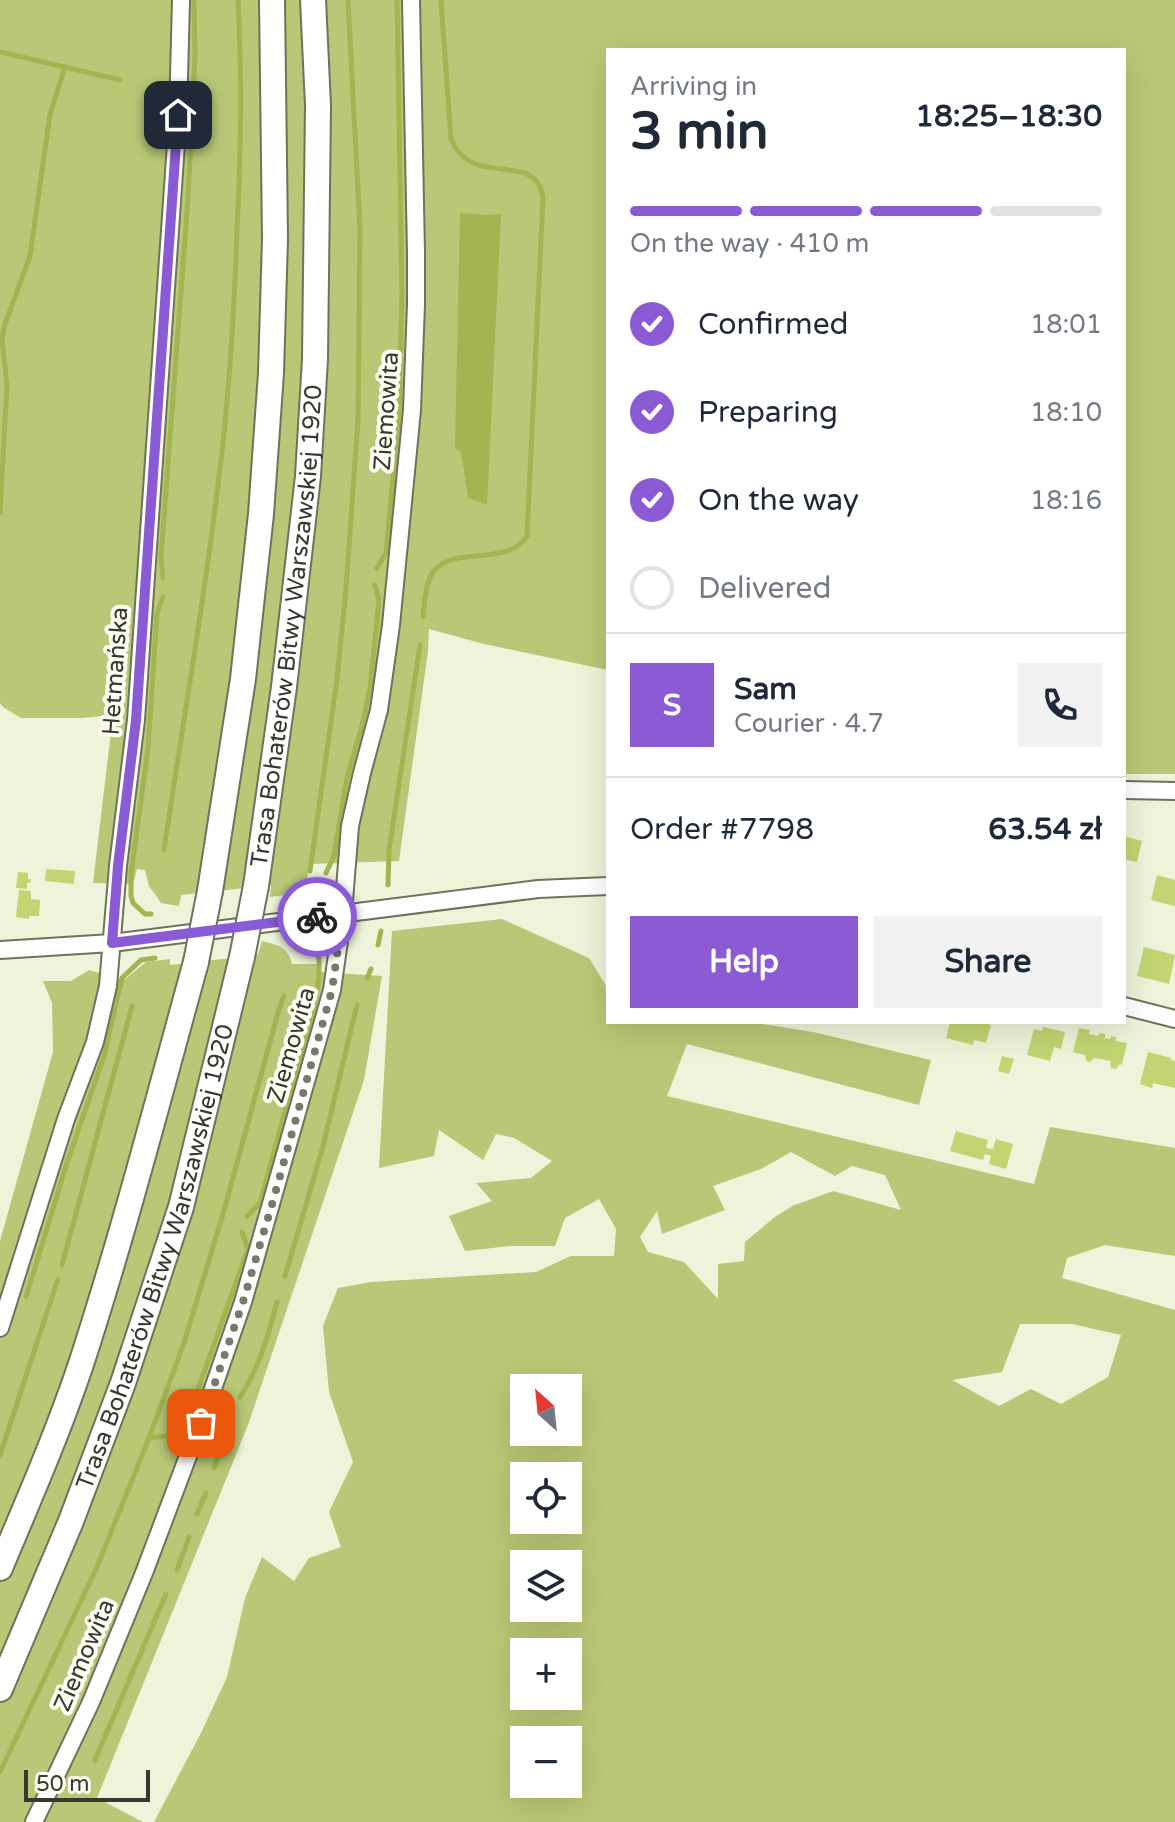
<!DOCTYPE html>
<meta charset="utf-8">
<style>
:root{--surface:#fff;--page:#f2f2f3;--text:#1f2937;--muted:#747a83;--line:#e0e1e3;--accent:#8a5bd5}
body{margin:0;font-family:"Varela Round",sans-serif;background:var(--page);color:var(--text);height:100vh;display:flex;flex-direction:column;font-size:30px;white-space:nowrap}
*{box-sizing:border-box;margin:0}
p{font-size:26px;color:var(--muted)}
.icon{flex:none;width:44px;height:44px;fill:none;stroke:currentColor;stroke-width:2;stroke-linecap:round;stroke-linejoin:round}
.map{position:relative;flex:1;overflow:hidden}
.drawer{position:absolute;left:606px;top:48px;width:520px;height:976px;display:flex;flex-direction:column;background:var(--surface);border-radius:0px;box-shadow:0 8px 32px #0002}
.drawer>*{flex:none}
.needle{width:52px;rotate:333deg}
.fabs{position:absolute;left:510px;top:1374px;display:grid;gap:16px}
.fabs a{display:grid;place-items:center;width:72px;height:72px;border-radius:0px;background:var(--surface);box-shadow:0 8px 32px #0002;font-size:40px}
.scale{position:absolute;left:24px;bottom:20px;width:126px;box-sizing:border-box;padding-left:8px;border:4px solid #37392f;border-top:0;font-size:22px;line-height:28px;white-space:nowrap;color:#37392f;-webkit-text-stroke:6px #fcfff4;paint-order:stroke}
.pin{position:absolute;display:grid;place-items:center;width:68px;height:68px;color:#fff;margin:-34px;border-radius:16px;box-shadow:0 4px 12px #0006}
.courier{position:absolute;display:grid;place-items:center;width:80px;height:80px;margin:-40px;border:6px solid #8a5bd5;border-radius:50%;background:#fff;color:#222;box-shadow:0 2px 10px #0007}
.headline em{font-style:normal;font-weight:800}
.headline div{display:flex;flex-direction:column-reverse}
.headline{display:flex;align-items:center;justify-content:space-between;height:136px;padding:0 24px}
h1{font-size:52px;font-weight:800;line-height:60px}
.bar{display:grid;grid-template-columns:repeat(4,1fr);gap:12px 8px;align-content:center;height:96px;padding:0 24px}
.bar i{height:10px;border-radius:6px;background:var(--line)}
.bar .selected{background:var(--accent)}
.bar p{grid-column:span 4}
.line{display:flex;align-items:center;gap:20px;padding:0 24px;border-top:2px solid var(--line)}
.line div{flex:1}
.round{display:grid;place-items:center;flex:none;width:84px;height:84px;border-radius:0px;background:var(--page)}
ol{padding:0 24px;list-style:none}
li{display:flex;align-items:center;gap:24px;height:88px}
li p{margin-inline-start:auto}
li .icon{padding:8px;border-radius:50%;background:var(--accent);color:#fff;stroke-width:4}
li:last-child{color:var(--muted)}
li i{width:44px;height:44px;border:4px solid var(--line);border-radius:50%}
.primary-button{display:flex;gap:16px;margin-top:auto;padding:16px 24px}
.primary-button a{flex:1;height:92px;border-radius:0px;background:var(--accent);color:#fff;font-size:32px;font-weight:800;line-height:92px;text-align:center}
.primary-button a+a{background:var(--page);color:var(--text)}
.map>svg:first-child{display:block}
</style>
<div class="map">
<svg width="1175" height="1822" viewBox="0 0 1175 1822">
<rect width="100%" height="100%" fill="#edf4d9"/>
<g fill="#b8c876" fill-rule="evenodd">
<path d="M0,0h1175v774h-51v-724h-516v620l-124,-26 -55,-15 -1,22 -29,210 -89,3c-3,28 -15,30 -40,33l1,-12 -90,10 -2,11 -18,-3 -12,-17 -4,-16 -8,-1 -4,15 -40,-1 20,-168 -31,3h-61l-18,-11 -3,-4z"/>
<path d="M502,919l87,39 19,31v33h142l63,10 118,28 -12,45 -232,-61 -20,52 367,88 16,-57 125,21v108l-70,-11 -38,13 -5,20 113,32v512h-1021l48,-91 25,-54 18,-79 17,-41 32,24 15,-23 32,-11 -12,-35 24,-50 -24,-70 -6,-66 15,-38 33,-6 165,-10 35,-16h43l2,-27 -17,-30 -34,19 -10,28h-45l-45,5 -16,-35 43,-15 -16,-18 55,-5 21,-17 -38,-23 -18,-4 -13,26 -44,-30 -5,26 -55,12 13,-237zM791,1152l44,24 17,-10 33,9 16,35 -68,-19 -41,15 -17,11 -30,25 -1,19 -26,3v35l-34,-37 -36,-10 -8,-15 17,-26 5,23 63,-24 -12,-24 48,-17zM1020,1324h52l49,11 -13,42 -47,27 -30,-15 -32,17 -47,-26 50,-8zM524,1388h44v44h-44zM524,1476h44v44h-44zM568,1564v44h-44v-44zM524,1652h44v44h-44zM524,1740h44v44h-44z"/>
<path d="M262,941c15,4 26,5 30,23h24l5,8 61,4 -18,104 -116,345 -151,373 46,24h-143v-581l53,-189 -1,-49 -9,-22h28l18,-11 35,10 22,-18 24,-3v6l88,-10z"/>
</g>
<path fill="#a2b551" d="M460,213l26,2 15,-1 -14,291 -19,-7 -7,-47 -6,-2z"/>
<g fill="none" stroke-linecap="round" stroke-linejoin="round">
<g stroke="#a2b551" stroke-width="5">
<path d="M0,52l120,28"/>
<path d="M0,513l7,-129 -5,-44 2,-13 26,-71 20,-142 15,-47"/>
<path d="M377,568l9,-15 13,-141 3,-117 -5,-295"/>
<path d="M163,578l-2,-21 27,-359 7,-144 -1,-54"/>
<path d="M423,616c2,-14 2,-32 10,-44 21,-28 74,-4 94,-36l16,-339c-6,-37 -45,-22 -70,-34 -10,-5 -18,-14 -22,-24l-10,-139"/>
<path d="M164,850c21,-141 46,-283 61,-426 6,-64 10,-129 12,-194 4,-76 5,-153 1,-230"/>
<path d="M310,871l27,-192 9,-90 12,-170 2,-190 -12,-229"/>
<path d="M326,873l8,-17 13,-78 16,-56 7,-34 9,-87 -4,-16"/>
<path d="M388,885l1,-35 31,-205"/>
<path d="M151,914h-6l-12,-11 -2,-7v-22l17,-125 9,-135 6,-17"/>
<path d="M378,945l3,-14"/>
<path d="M367,978l4,-9"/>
<path d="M247,1216l13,-13 54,-197 5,-27v-21l-9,-14 -8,-4"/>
<path d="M62,1265l70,-259"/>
<path d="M285,1276l37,-126 35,-145"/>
<path d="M26,1297l41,-134 37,-107 18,-78 19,-18 14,-2"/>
<path d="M240,1397c19,-29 28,-61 37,-95"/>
<path d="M150,1438l32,-4 66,-185 -6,-17"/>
<path d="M0,1455l58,-176"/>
<path d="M214,1468l16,-44"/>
<path d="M197,1514l9,-21"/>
<path d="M177,1570l12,-33"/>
<path d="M95,1760l71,-166"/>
<path d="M0,1772l97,-205 52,-129 36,-98 38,-126 56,-205 5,-13"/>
</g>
</g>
<g fill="#c2d572">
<path d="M1124,836l18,5 -5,21 -13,-3z"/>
<path d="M46,869l29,2 -1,13 -29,-3z"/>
<path d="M18,872l10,1v6h3l-1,4h-3v6l-11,-1z"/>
<path d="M1157,875l18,5v26l-24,-6z"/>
<path d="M19,890l12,1v8l9,1 -1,16h-10v3l-13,-2z"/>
<path d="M1144,947l31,8 -6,29 -32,-8z"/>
<path d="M950,1022h40l-1,3h2l-5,18 -12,-3 -1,5 -27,-7z"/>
<path d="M1043,1027l22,5 -4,17 -7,-2 -4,14 -23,-6 7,-26 8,2z"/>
<path d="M1079,1028l11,2 -1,4 9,2 2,-3 5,1v4l5,1 1,-3 5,1v4l11,2 -5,22 -2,-1 -4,5 -5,-1 -1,-7 -16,-3 -4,4 -4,-1 -1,-6 -12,-3z"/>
<path d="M1148,1052l23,6v2l4,1v27l-22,-5 -1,5 -12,-4z"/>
<path d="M1002,1056l12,3 -5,15 -11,-3z"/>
<path d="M956,1131l32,9 -2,8 7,1 3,-10 17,5 -7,25 -17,-5 2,-8 -6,-2 -2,6 -33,-9z"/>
</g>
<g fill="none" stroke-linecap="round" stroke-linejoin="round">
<g stroke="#6e735c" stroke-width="20">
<g id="minor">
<path d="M1124,790l51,1"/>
<path d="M0,950l112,-7 426,-54 70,-3"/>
<path d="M1124,1006l51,13"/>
<path d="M0,1328l66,-209 29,-77 13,-56 10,-120 18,-146 42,-605 3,-115"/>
<path d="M34,1822l57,-120 53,-129 64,-170 35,-101 89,-312 11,-77 7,-87 12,-53 17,-63 12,-85 21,-215 4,-106v-51l-5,-253"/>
</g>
</g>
<g stroke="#6e735c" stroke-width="28">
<g id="highway">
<path id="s1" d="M256,886l28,-199 24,-211 7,-117 3,-254 -5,-105"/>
<path d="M210,891l33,-212 18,-165 10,-141 4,-134 -3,-239"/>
<path d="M0,1568c28,-67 58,-135 81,-204 43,-132 78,-268 115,-402"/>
<path id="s2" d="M0,1689l71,-168 52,-138 58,-176 61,-250"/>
</g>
</g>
<use href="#minor" stroke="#fff" stroke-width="16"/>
<use href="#highway" stroke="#fff" stroke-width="24"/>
<g stroke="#6e735c" stroke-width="28" stroke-linecap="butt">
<g id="highway-bridge">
<path d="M242,957l14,-71"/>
<path d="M196,962l14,-71"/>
</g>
</g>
<use href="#highway-bridge" stroke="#fff" stroke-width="24"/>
</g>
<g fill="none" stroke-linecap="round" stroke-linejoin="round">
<path stroke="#777a6a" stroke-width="8" stroke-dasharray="0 14.4" d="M201,1423l42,-121 30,-101 59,-211 11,-77 -26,4"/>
<path stroke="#8a5bd5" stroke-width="10" d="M178,115l-42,605 -18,146 -6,77 205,-26"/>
</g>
<g text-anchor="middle" stroke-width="8" stroke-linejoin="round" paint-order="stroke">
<g font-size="24" fill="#37392f" stroke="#fcfff4">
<text transform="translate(386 411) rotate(-86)" y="8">Ziemowita</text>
<text dy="8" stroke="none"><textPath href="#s1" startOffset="262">Trasa Bohaterów Bitwy Warszawskiej 1920</textPath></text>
<text transform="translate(115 671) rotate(-86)" y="8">Hetmańska</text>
<text transform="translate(291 1045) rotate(-74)" y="8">Ziemowita</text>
<text dy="8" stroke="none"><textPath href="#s2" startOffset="460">Trasa Bohaterów Bitwy Warszawskiej 1920</textPath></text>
<text transform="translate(84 1655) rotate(-67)" y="8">Ziemowita</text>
</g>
</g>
</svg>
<div class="fabs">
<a><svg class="needle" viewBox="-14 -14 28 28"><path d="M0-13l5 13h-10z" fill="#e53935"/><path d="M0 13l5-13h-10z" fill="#747a83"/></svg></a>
<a><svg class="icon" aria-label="locate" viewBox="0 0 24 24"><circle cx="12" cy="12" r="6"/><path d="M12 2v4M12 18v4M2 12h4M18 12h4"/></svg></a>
<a><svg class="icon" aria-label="layers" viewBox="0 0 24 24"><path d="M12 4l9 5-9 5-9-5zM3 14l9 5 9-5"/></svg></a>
<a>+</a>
<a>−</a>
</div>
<div class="scale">50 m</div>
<div class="pin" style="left:201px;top:1423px;background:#ea580c"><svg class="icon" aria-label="bag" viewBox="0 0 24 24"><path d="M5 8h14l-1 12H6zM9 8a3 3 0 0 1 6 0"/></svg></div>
<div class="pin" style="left:178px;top:115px;background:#1f2937"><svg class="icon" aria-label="home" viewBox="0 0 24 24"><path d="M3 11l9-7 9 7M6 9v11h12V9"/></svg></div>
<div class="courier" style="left:317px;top:917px"><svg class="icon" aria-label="bike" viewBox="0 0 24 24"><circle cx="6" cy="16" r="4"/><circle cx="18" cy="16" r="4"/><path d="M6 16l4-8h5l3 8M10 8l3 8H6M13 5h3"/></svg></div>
<section class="drawer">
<div class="headline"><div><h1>3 min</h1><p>Arriving in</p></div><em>18:25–18:30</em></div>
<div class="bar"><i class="selected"></i><i class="selected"></i><i class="selected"></i><i></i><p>On the way · 410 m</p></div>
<ol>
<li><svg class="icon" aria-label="check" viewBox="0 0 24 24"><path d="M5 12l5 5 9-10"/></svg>Confirmed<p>18:01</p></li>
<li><svg class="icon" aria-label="check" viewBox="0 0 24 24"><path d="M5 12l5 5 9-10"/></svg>Preparing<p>18:10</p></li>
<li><svg class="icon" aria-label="check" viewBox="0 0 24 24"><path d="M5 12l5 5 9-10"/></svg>On the way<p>18:16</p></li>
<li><i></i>Delivered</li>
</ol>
<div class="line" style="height:144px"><b class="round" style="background:var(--accent);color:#fff">S</b><div><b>Sam</b><p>Courier · 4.7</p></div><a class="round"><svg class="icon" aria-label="phone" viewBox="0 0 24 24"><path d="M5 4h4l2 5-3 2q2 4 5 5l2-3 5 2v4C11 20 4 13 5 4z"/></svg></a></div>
<div class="line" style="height:104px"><div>Order #7798</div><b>63.54 zł</b></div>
<div class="primary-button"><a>Help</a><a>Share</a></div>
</section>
</div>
